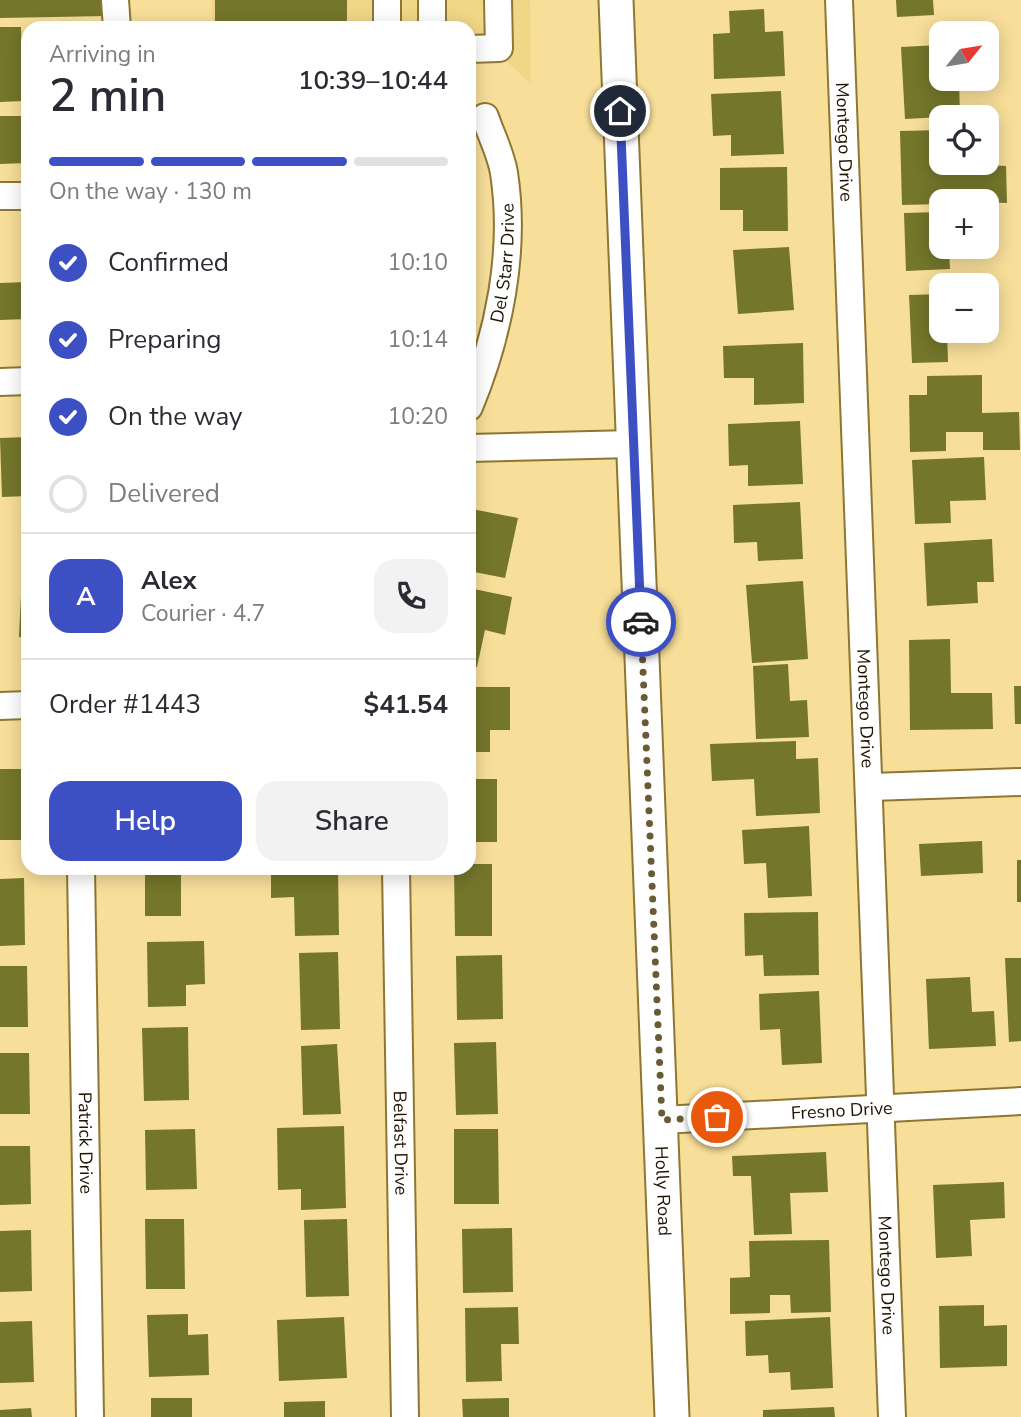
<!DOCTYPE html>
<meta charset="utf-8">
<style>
:root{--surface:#fff;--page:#f2f2f3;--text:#2b2b33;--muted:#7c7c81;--line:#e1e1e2;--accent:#3c50c3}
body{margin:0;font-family:"Nunito Sans",sans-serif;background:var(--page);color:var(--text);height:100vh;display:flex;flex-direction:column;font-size:26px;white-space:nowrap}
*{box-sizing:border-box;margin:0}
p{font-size:23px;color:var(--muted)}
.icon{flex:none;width:38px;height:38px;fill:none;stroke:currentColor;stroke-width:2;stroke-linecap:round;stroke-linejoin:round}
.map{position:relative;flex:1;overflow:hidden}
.details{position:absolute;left:21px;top:21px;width:455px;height:854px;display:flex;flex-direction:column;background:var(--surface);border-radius:21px;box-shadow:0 4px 18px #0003}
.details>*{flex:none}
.needle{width:46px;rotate:60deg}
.controls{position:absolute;left:929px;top:21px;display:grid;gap:14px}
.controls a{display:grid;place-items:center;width:70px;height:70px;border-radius:14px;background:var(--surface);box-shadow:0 4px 18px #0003;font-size:35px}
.pin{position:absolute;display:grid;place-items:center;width:60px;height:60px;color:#fff;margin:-30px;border:4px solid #fff;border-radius:50%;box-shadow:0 2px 7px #0007}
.courier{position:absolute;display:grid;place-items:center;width:70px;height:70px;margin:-35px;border:5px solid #3c50c3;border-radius:50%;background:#fff;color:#222;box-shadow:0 2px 9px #0007}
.overview em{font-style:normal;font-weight:600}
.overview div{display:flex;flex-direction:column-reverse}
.overview{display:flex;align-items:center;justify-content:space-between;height:119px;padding:0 28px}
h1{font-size:46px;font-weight:600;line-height:52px}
.bar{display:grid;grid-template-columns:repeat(4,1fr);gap:10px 7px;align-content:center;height:84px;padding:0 28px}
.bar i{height:9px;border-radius:5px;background:var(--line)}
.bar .current{background:var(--accent)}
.bar p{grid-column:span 4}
.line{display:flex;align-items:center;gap:18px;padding:0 28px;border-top:2px solid var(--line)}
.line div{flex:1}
.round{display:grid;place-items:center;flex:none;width:74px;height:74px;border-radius:21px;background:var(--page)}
ol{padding:0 28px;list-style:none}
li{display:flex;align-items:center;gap:21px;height:77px}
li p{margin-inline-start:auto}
li .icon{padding:7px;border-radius:50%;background:var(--accent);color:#fff;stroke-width:4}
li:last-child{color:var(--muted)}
li i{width:38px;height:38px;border:4px solid var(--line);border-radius:50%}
.action{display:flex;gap:14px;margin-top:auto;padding:14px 28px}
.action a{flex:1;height:80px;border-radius:21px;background:var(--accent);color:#fff;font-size:28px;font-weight:600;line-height:80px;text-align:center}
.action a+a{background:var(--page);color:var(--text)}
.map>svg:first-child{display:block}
</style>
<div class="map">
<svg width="1021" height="1417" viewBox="0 0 1021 1417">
<rect width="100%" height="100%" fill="#f7de99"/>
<path fill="#f1d688" d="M212,0h318l1,84 -25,-23 -28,-1 -9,3v-35h-256z"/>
<g fill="#74762b">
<path d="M0,0h106l1,16 -107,2z"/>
<rect x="215" y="0" width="132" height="28"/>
<path d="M896,0h37l1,15 -37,2z"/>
<path d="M764,9l1,23 18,-1 2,45 -71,3 -1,-45 17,-1 -1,-22z"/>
<path d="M0,27h21l2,74 -23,1z"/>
<path d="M939,45l1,36 19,-1 1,36 -55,3 -4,-72z"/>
<path d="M781,91l3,63 -53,2v-21l-18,1 -2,-42z"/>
<path d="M0,116h28v47l-28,1z"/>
<path d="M942,130v33l64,3 1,37 -65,-2v3l-40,1 -2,-74z"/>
<path d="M787,167l1,64h-45v-21h-23v-42z"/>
<path d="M942,212v35l21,2 -14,1 1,19 -44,2 -2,-58z"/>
<path d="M789,247l5,63 -56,4 -5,-64z"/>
<path d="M28,282v37l-28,1v-37z"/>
<path d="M942,294v37h5l1,31 -36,1 -3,-68z"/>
<path d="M803,343l1,60 -50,2v-27h-30l-1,-32z"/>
<path d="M982,375v38l37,-1 1,38h-37v-18h-37v19l-36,1 -1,-57h18v-19z"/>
<path d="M800,421l3,63 -55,2v-21l-19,1 -1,-42z"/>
<path d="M28,437v59l-26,1 -2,-59z"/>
<path d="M984,457l2,43 -36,1 1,22 -36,1 -3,-64z"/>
<path d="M800,502l3,57 -45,2 -1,-19 -23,1 -1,-38z"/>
<path d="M472,509l46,9 -13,60 -36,-7z"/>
<path d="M992,539l2,43h-17l1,21 -51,3 -3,-63z"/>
<path d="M22,574h6v64l-9,-1z"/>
<path d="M803,581l5,78 -56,4 -6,-78z"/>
<path d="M469,588l43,9 -7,38 -20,-5 -8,37 -8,-1z"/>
<path d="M950,639l1,54h41l1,36 -83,1 -1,-90z"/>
<path d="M788,664l2,37 17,-1 2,37 -53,2 -3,-73z"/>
<path d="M1014,686h7v38h-6z"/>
<path d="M469,687h41v43h-20v22h-21z"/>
<path d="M796,741v18l22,-1 2,55 -64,3 -2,-37 -42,2 -2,-37z"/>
<path d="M0,769h24l1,71h-25z"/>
<rect x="469" y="779" width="28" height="63"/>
<path d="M809,826l3,70 -44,2 -2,-35 -22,1 -2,-34z"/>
<path d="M982,841l1,32 -62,3 -2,-32z"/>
<rect x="1017" y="860" width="4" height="42"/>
<path d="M469,864h23v72h-37l-1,-68h15z"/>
<rect x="145" y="868" width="36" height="48"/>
<path d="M271,868h67l1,67 -44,1 -1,-39 -23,1z"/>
<path d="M24,878l1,67 -25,1v-67z"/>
<path d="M818,912l1,63 -55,1 -1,-21 -18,1 -1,-43z"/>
<path d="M204,941l1,43 -19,1v21l-38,1 -1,-65z"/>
<path d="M338,952l2,77 -39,1 -2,-77z"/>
<path d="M502,955l1,64 -46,1 -1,-64z"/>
<path d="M1005,958h16v83l-12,1z"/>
<path d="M0,966h27l1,61h-28z"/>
<path d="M970,977l2,35 22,-1 2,35 -67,3 -3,-70z"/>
<path d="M819,991l3,72 -40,2 -2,-36 -20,1 -1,-36z"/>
<path d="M188,1027l1,73 -45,1 -2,-73z"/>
<path d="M496,1042l2,72 -42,1 -2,-72z"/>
<path d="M337,1044l4,70 -38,1 -2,-69z"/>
<path d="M0,1053h29l1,61h-30z"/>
<path d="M344,1126l2,82 -45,2v-21l-23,1 -1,-62z"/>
<path d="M195,1129l2,60 -51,1 -1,-60z"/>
<path d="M454,1129h44l1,75h-45z"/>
<path d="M0,1146h30l1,58 -31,1z"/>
<path d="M826,1152l2,40 -38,1 2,41 -38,1 -3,-59h-18l-1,-20z"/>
<path d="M1004,1182l1,36 -35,2 2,36 -36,2 -3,-73z"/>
<path d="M145,1219h39l1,70h-39z"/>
<path d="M347,1219l2,77 -43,1 -2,-77z"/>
<path d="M512,1228l1,64 -50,1 -1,-64z"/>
<path d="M31,1230l1,61 -32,1v-61z"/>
<path d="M829,1240l2,72 -40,1 -1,-18h-20v18l-40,1v-36l20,-1 -1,-36z"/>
<path d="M984,1305v21l23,-1v41l-67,2 -1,-62z"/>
<path d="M518,1307l1,37h-18l1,37 -36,1 -1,-74z"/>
<path d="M188,1314v21l20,-1 1,41 -60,2 -2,-62z"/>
<path d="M344,1317l3,61 -68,3 -2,-61z"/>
<path d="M830,1317l3,71 -42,2 -1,-18 -21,1 -1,-18 -22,1 -1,-35z"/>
<path d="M32,1321l2,61 -34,1v-61z"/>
<rect x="151" y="1398" width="41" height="19"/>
<path d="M509,1398v19h-46l-1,-18z"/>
<path d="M325,1401v16h-41v-15z"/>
<path d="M834,1407l1,10h-72v-7z"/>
<path d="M31,1408l1,9h-32v-7z"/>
</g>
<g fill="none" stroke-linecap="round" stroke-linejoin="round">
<g stroke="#8e7732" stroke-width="30">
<g id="minor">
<path d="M115,0l2,28"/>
<path id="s1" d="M839,0l53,1417"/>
<path d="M387,28v-28"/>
<path d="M432,28v-28"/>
<path d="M469,49l30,-1 -1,-48"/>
<path d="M0,196h28"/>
<path d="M0,382l28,-1"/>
<path id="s2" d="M469,407c30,-72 47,-156 35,-234 -3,-19 -13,-38 -19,-56"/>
<path d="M469,448l164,-4"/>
<path d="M0,706l28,-1"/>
<path d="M871,787l150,-5"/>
<path id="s3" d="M81,868l9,549"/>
<path id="s4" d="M396,868l9,549"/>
<path id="s5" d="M662,1120l359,-19"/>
</g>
</g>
<g stroke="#8e7732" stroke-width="37">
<g id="major">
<path id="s6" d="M616,0l56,1417"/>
</g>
</g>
<use href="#minor" stroke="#fff" stroke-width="26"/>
<use href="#major" stroke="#fff" stroke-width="33"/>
</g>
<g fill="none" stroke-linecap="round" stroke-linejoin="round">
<path stroke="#6a5b36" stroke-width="7" stroke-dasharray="0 12.6" d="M641,622l21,498 55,-3"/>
<path stroke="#3c50c3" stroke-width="9" d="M620,111l21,511"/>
</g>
<g text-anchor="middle" stroke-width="5" stroke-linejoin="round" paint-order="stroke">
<g font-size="18" fill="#1e1400" stroke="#fbedc4">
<text dy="6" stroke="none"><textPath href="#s1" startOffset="142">Montego Drive</textPath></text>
<text dy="6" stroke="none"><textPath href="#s2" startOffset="149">Del Starr Drive</textPath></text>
<text dy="6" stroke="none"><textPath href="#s1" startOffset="709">Montego Drive</textPath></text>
<text dy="6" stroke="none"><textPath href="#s5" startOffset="180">Fresno Drive</textPath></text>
<text dy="6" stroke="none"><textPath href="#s3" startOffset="275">Patrick Drive</textPath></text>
<text dy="6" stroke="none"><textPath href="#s4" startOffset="275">Belfast Drive</textPath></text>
<text dy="6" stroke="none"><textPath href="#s6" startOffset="1192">Holly Road</textPath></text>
<text dy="6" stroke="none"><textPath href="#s1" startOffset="1276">Montego Drive</textPath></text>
</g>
</g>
</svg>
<div class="controls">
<a><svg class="needle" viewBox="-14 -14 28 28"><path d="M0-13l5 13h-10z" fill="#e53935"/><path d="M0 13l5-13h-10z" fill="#7c7c81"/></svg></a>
<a><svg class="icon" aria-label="locate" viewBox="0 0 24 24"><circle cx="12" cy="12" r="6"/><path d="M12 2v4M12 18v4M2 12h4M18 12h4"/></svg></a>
<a>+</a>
<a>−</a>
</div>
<div class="pin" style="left:717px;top:1117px;background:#ea580c"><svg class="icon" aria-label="bag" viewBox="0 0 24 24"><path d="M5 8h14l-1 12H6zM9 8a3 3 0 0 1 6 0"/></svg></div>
<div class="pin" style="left:620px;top:111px;background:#1f2937"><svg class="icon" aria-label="home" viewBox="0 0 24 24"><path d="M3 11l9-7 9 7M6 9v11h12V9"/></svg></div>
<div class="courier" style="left:641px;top:622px"><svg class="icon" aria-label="car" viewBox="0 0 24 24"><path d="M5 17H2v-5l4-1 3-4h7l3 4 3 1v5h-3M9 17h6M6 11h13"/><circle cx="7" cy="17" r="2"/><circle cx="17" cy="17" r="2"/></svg></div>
<section class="details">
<div class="overview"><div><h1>2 min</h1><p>Arriving in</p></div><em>10:39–10:44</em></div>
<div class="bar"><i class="current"></i><i class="current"></i><i class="current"></i><i></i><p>On the way · 130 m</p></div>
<ol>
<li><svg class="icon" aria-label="check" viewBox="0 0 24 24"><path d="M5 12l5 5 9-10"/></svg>Confirmed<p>10:10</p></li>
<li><svg class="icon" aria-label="check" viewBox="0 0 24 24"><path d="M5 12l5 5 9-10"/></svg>Preparing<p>10:14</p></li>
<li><svg class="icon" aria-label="check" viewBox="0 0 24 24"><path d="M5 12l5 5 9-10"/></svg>On the way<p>10:20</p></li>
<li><i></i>Delivered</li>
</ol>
<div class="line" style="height:126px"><b class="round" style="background:var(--accent);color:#fff">A</b><div><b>Alex</b><p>Courier · 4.7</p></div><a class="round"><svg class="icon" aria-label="phone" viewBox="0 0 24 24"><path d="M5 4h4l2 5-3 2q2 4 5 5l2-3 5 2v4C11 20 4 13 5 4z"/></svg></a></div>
<div class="line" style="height:91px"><div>Order #1443</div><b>$41.54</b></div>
<div class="action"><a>Help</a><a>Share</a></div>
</section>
</div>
